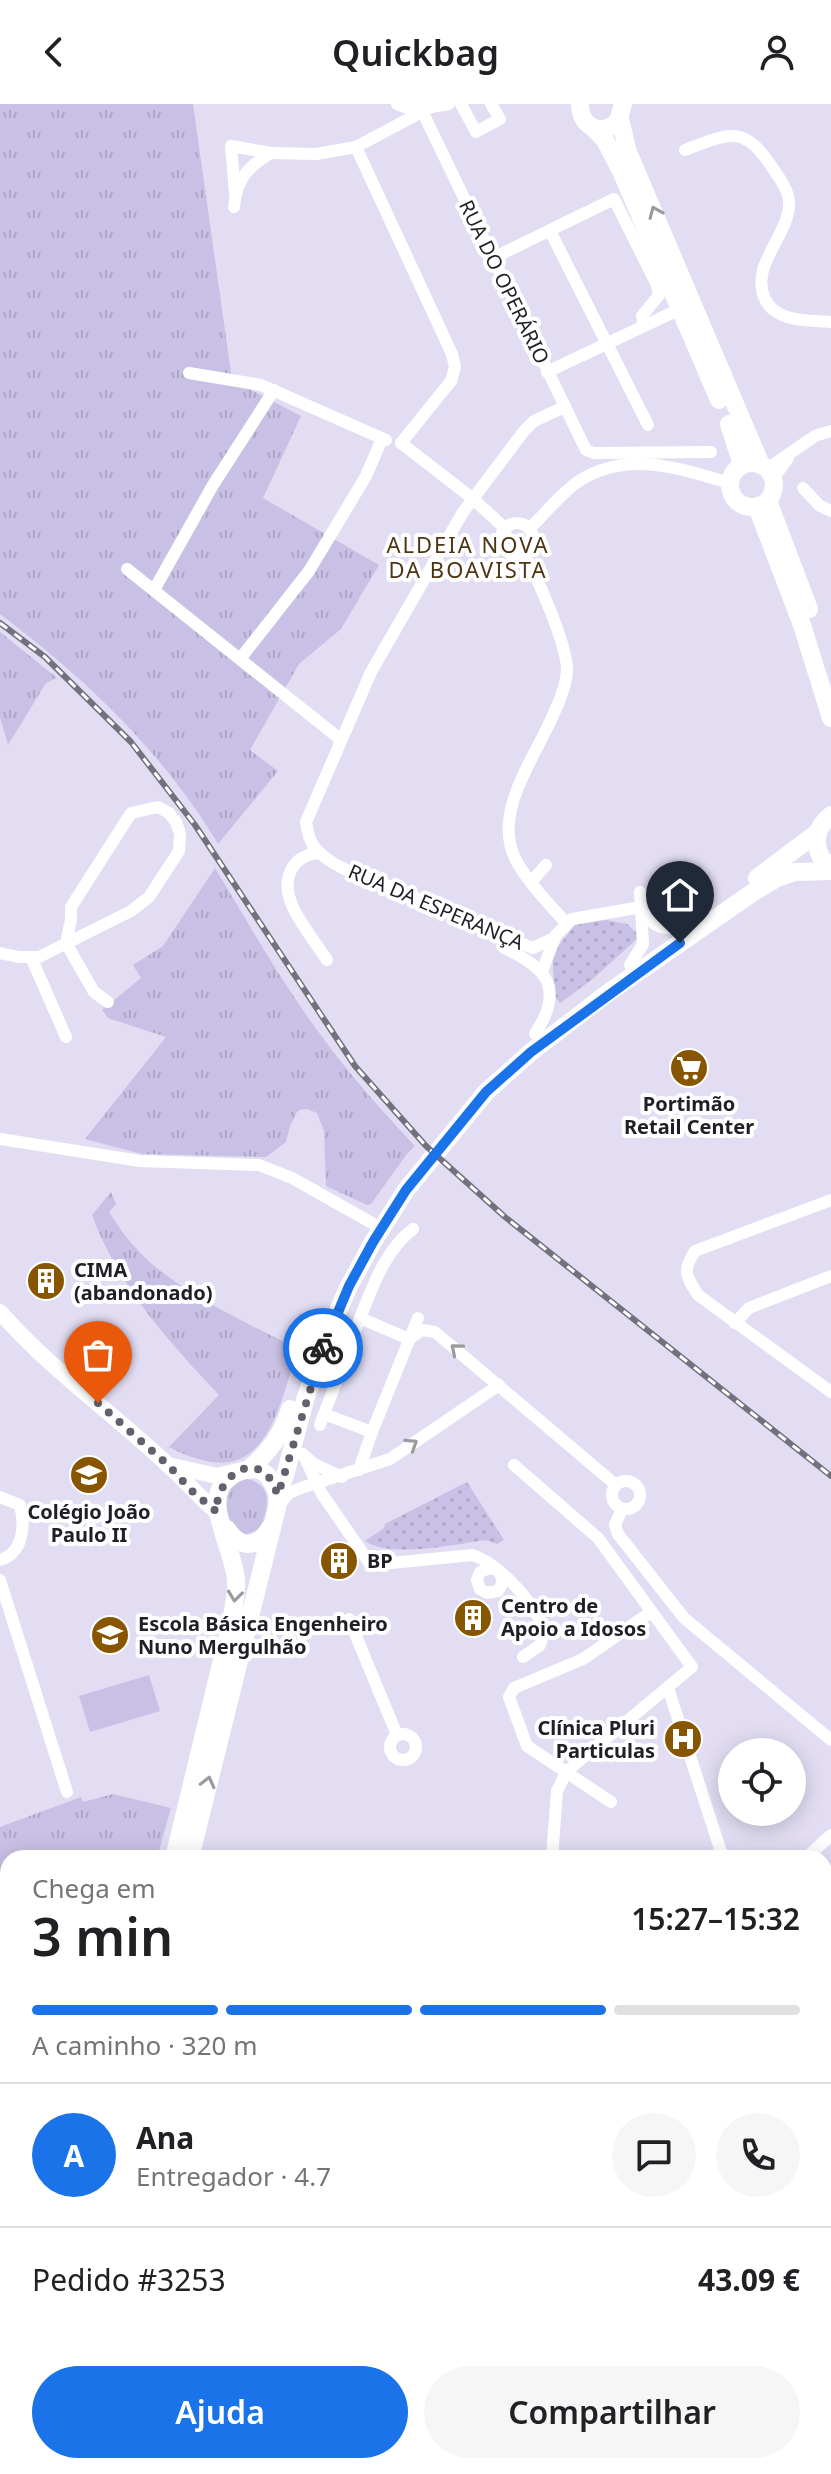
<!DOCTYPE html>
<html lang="pt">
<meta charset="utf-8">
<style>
:root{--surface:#fff;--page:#f6f6f6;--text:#202124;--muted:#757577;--line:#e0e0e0;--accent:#1a73e8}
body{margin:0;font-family:"Noto Sans",sans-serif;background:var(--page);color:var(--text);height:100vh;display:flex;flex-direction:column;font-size:30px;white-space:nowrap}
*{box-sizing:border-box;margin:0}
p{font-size:26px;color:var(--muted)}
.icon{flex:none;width:44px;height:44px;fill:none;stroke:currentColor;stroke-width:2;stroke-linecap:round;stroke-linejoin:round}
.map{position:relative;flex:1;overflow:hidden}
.details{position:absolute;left:0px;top:1746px;width:832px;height:624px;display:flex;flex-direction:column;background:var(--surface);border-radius:24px 24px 0 0;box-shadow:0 4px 20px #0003}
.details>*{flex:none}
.fabs{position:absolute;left:718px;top:1634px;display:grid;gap:16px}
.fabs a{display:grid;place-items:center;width:88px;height:88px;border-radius:50%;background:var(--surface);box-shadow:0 4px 20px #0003;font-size:40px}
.pin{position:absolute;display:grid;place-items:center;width:68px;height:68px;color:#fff;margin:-82px -34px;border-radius:50% 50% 50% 0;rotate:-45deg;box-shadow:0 0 8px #0007}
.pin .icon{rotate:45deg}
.courier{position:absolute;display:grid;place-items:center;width:80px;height:80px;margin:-40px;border:6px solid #1a73e8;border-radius:50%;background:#fff;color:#222;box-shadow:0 2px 10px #0007}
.overview em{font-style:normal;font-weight:600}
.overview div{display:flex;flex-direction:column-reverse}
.overview{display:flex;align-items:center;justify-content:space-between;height:136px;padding:0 32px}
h1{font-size:52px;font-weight:600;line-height:60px}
.bar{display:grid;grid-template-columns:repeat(4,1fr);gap:12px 8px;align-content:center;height:96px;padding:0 32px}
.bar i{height:10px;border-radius:6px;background:var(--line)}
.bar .selected{background:var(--accent)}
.bar p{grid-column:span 4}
.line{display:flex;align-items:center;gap:20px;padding:0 32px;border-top:2px solid var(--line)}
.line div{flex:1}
.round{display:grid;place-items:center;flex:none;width:84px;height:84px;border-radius:42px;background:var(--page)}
.action{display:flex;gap:16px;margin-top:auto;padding:16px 32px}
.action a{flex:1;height:92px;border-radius:48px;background:var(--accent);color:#fff;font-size:32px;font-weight:600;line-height:92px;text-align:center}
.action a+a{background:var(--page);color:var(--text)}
header{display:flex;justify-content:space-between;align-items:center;height:104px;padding:0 32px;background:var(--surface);font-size:36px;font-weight:600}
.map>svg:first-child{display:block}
</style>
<header><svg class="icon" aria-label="back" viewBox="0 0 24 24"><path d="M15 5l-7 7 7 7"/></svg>Quickbag<svg class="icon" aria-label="person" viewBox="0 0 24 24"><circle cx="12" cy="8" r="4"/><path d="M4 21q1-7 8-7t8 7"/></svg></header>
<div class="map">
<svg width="831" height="2370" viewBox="0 0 831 2370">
<defs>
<pattern id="grass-tufts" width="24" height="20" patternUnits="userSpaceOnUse" patternTransform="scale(2)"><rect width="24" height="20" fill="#c9c0e5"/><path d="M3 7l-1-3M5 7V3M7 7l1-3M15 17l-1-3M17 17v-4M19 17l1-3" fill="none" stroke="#aca5c4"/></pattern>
<pattern id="cemetery-stones" width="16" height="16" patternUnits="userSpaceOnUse" patternTransform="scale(2)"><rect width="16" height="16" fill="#c9c0e5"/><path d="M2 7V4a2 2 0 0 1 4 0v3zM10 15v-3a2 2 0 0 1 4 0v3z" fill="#aca5c4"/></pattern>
<pattern id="park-dots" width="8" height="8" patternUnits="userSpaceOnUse" patternTransform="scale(2)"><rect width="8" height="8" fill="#c9c0e5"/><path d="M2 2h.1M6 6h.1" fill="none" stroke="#aca5c4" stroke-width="1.8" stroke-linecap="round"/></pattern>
</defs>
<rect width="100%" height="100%" fill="#e2ddf3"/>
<g fill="url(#grass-tufts)">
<path d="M0,0h193l39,276 69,36 -38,82 116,67 -38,64 -42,35 -49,86 28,21 -60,73c-54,-91 -134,-167 -218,-230z"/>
<path d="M0,528l57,46 -11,5 -38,62 -8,-28z"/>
<path d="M215,764c34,56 66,114 105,166 29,40 62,77 95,112l-8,8 -36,50 -4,1 -41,-19 -2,-55 -7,-18 -10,-4 -9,1 -8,16 -4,16 -20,15 -124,-3 -57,-15 81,-102 -58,-19 -6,-8 39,-32 -8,-13 30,-19z"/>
<path d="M111,1088l5,12 -7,8c8,12 16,25 26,35 35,41 114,77 163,102 -23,71 -35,147 -129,98l50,-52c-51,-54 -101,-109 -127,-180z"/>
<path d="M246,1375c29,5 22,31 13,51l-16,5c-14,-11 -18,-24 -18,-41l14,-13z"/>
<path d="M113,1690l58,14 -14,50h-149v211l-8,-5v-237l81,-30 2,5z"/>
</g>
<path fill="url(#cemetery-stones)" d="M592,2362h82l13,8h-99z"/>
<g fill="url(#park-dots)">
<path d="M606,816l21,4 13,12 -46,42 -34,25 -5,-7 -3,-42 23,-29z"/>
<path d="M467,1378l37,58 -7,4 -11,-4c-31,4 -95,19 -121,1l19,-13 1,-4z"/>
</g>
<path fill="#c9c0e5" d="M149,1571l11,36 -70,21 -11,-36z"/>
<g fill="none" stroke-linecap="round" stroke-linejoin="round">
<g stroke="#fff" stroke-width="12">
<path d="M397,0l11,4 12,-4"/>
<path d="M461,0l15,28 24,-13 -9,-15"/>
<path d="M425,1l6,2 18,-3"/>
<path d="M416,2l7,7 163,337 8,3 117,-1"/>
<path d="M685,46c49,-19 60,-25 91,23 7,11 14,20 13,34 -3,31 -39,59 -24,92 11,24 44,21 66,23"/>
<path d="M271,49l45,1 40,-7"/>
<path d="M234,103c2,-27 14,-41 37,-54l-40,-7 4,47"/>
<path d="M550,127l98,194"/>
<path d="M493,154l121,-59 43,86 2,10 -17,21 2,10"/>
<path d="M547,268l133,-63"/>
<path d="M189,269l72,12 125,55"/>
<path d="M401,339l50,-62 4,-14 -3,-13 -96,-207 75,-40"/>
<path d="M401,339l71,55 34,31"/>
<path d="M767,365l48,-33 16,-5"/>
<path d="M773,375l15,-21"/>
<path d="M803,384l17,18 11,5"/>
<circle cx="517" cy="435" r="16"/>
<path d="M529,425c16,-15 32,-36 50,-48 48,-31 100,-13 150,2"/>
<path d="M524,450c14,25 41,86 43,114 0,19 -11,41 -19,58 -19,40 -56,92 -31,136 13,23 33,43 50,62"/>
<path d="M127,465l213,170"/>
<path d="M154,486l59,-105 61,-95"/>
<path d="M240,555l69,-88 57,-95 16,-37"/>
<path d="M318,749c-27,3 -37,27 -26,52 8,19 24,38 35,55"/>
<path d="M531,778l15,-17"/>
<path d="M642,806c12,20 23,20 44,16"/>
<path d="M554,834l-21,10c-45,-16 -88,-38 -132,-57 -26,-12 -64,-19 -84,-41 -8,-8 -9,-18 -11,-28l65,-150 92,-160 61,-81 10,-10 30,-14"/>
<path d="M66,839l28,49 14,10"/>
<path d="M504,844c45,21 60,41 31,86"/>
<path d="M0,849l19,4h20l92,-46 18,-14 30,-46 1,-17 -4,-12 -7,-9 -11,-6 -27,6 -60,94v13l-5,23"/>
<path d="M31,853l35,80"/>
<path d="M630,861l13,-21 -3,-52"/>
<path d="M542,867l14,-36 16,-16 69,-12"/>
<path d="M0,1035l140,22 119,4 33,13 80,45"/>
<path d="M831,1096l-136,51c-13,20 -9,25 3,44l133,97"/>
<path d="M413,1125c-28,21 -40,57 -53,89l49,21 13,-9 13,2 181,153"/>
<path d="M735,1219l14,-15 82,-32"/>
<path d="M324,1310l48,18"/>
<path d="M320,1321l40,-107"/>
<path d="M303,1350l19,40 49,71 101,-10c26,7 66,51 72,77l-4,13 -17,12"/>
<path d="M306,1353l8,7 28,13"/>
<path d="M514,1361l84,73 94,129 -125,104 -10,20 -5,67"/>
<path d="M359,1366l13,-38 46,-114"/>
<circle cx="626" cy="1391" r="14"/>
<path d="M0,1393l20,8c5,20 4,48 -20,55"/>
<path d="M277,1404l12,-15 12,-5 89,-29 109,-74"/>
<path d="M622,1405l-7,16 3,9 66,84 147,122"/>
<path d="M497,1466l-7,-2 -10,4 -3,8 3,9 7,4 11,-2 5,-9 -3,-9"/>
<path d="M0,1476l67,212"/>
<path d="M349,1515l48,116"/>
<path d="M668,1584l55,170"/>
<circle cx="403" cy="1643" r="13"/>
<path d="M611,1698l-84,-56 -18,-49 5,-9 69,-29 68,-47"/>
<path d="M806,1754l25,-23"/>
<path d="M0,2052l8,7"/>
<path d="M0,2097l8,-8"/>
<path d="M824,2119l7,-3"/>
<path d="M824,2146l7,2"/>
<path d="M408,2362l4,8"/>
<path d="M694,2362l12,8"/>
</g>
<g stroke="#fff" stroke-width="16">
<path d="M0,1208c50,57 113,101 168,153 17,15 31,32 49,47"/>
<path d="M168,1361l49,11 21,-5"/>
<path d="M824,2051l7,1"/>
<path d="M90,2362l13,8"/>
<path d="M569,2370l4,-8"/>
</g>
<g stroke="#fff" stroke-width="18">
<path d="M580,0c0,23 21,33 38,17l5,-17"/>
<path d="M620,15l8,33 133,313"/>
<path d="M593,24l12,12 16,31 98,229"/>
<path d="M729,320l13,41"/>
<circle cx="752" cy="381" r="22"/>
<path d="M768,397l41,108"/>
<path d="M757,403l45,118 29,93"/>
<path d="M831,711c-19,15 -19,38 0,53"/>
<path d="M757,774l61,-46"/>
<path d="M248,1366c21,-18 34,-35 42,-61"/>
<path d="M227,1425c14,21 30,19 43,-1"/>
<path d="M174,1754l58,-239c1,-12 5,-26 4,-38 -1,-31 -37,-83 -6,-104 7,-5 15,-8 24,-8 14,1 19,14 24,26"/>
<path d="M190,1754l87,-350 1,-13 8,-23 19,-72 25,-71 19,-43 24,-44 33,-52 80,-98 45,-40 77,-59 144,-100 25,-15 18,-6 36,-1"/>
<path d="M824,1796l7,-3"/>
<path d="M2,2370l6,-16"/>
<path d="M22,2370l6,-8"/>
</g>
<g stroke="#74717f" stroke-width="6">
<path id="rail" d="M0,519l45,34 86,85 64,83 160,241 71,80 79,71 326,259"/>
</g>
<use href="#rail" stroke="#fff" stroke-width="3" stroke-dasharray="9" stroke-linecap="butt"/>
</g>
<defs><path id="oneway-chevron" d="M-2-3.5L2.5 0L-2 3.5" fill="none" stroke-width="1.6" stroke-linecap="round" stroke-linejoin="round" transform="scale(2)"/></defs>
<g stroke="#9b9a9d">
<use href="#oneway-chevron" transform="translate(655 108) rotate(-113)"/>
<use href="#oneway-chevron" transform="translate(456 1245) rotate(-140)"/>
<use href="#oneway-chevron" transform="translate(412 1340) rotate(-33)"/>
<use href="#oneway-chevron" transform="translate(235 1492) rotate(97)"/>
<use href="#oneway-chevron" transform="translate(208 1678) rotate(-76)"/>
</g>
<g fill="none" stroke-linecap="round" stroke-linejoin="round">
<path stroke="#64616e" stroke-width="8" stroke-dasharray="0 14.4" d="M98,1299l70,62 26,28 23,19c-3,-24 24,-57 48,-39 6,5 9,14 13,22l45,-147"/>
<path stroke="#1a73e8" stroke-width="10" d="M323,1244l26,-62 24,-44 33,-52 80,-98 45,-40 149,-109"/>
</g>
<defs>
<g id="supermarket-disc" transform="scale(2)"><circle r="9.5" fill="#850" stroke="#fff"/><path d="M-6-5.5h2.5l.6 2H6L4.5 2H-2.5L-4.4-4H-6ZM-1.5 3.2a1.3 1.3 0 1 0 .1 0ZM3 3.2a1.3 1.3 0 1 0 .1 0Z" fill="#fff"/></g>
<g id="building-disc" transform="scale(2)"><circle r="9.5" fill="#850" stroke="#fff"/><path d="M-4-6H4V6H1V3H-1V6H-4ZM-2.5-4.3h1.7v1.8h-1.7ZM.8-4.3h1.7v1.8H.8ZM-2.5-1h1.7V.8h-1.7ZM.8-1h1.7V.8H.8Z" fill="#fff"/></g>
<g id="school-disc" transform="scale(2)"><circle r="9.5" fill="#850" stroke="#fff"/><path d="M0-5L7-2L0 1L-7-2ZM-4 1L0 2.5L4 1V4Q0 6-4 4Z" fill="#fff"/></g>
<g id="hospital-disc" transform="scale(2)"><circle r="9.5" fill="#850" stroke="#fff"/><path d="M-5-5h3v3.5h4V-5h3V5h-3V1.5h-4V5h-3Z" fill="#fff"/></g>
</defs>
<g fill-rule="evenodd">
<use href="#supermarket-disc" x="689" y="964"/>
<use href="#building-disc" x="46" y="1177"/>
<use href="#school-disc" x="89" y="1371"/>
<use href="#building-disc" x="339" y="1457"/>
<use href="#building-disc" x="473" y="1514"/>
<use href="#school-disc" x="110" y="1531"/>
<use href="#hospital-disc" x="683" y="1635"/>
</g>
<g text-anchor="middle" stroke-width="8" stroke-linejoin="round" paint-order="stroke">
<g font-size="20" fill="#201e26" stroke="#fff">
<text transform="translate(504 178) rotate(64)" y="7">RUA DO OPERÁRIO</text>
<text transform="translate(436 803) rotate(23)" y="7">RUA DA ESPERANÇA</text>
</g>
<g font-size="20" font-weight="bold" fill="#201e26" stroke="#fff" text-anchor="start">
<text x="689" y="1007" text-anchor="middle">Portimão<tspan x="689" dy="23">Retail Center</tspan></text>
<text x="74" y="1173">CIMA<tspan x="74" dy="23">(abandonado)</tspan></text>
<text x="89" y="1415" text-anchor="middle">Colégio João<tspan x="89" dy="23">Paulo II</tspan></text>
<text x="367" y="1464">BP</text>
<text x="501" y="1509">Centro de<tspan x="501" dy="23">Apoio a Idosos</tspan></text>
<text x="138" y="1527">Escola Básica Engenheiro<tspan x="138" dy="23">Nuno Mergulhão</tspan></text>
<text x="655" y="1631" text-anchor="end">Clínica Pluri<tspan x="655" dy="23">Particulas</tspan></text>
</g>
<g font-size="22" letter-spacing="2" fill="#4d3412" stroke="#fff">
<text x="468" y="449">ALDEIA NOVA<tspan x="468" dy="25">DA BOAVISTA</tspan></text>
</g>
</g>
</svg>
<div class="fabs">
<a><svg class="icon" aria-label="locate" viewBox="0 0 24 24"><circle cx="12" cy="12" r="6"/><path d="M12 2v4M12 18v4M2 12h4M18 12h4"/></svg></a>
</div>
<div class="pin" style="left:98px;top:1299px;background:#ea580c"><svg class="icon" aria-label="bag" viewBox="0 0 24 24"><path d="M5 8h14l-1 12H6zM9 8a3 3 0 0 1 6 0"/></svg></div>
<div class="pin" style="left:680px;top:839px;background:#1f2937"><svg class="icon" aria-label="home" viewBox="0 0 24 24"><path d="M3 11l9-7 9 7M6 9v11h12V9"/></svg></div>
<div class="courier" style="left:323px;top:1244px"><svg class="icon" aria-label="bike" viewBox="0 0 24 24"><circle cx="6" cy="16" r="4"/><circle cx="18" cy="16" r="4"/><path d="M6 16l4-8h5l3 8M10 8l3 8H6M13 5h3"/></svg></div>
<section class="details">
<div class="overview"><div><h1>3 min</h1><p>Chega em</p></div><em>15:27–15:32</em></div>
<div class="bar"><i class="selected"></i><i class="selected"></i><i class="selected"></i><i></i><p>A caminho · 320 m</p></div>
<div class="line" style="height:144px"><b class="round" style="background:var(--accent);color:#fff">A</b><div><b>Ana</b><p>Entregador · 4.7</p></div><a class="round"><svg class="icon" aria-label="chat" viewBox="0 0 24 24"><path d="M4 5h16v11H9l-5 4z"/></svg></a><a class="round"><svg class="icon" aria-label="phone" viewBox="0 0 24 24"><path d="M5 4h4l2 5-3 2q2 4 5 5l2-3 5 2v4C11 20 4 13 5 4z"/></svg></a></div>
<div class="line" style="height:104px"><div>Pedido #3253</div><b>43.09 €</b></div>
<div class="action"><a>Ajuda</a><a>Compartilhar</a></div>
</section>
</div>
